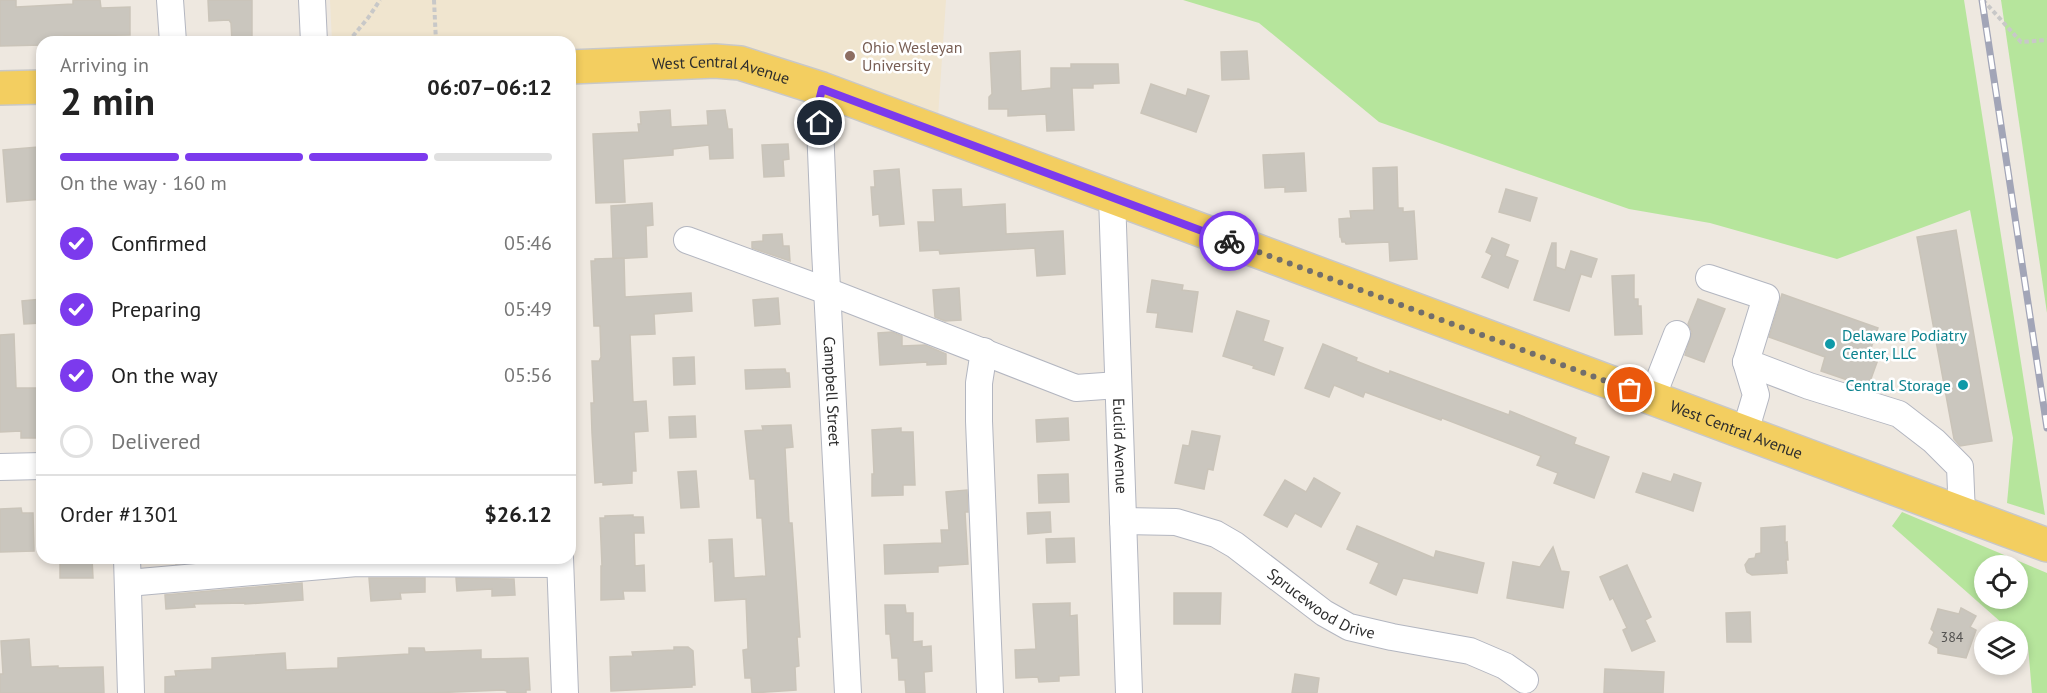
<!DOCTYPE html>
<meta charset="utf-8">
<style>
:root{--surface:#fff;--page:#f6f6f6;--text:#222;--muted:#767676;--line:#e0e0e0;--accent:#7c3aed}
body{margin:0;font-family:"PT Sans",sans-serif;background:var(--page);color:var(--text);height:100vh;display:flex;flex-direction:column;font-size:22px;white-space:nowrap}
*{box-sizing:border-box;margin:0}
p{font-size:20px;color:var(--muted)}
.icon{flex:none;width:33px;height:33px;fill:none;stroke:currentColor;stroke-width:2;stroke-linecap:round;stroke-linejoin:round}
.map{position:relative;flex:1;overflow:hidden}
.sheet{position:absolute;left:36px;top:36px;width:540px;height:528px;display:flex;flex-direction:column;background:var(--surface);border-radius:18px;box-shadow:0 3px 9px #0003}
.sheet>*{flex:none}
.buttons{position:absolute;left:1974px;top:555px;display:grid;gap:12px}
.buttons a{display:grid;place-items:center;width:54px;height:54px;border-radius:50%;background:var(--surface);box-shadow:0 3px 9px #0003;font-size:30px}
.pin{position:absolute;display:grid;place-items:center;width:51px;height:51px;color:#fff;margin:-26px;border:3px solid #fff;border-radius:50%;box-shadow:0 2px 6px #0007}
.courier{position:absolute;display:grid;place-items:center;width:60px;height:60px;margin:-30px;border:4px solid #7c3aed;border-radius:50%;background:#fff;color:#222;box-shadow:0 2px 8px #0007}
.overview em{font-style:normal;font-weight:700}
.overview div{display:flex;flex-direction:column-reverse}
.overview{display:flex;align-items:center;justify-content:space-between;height:102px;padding:0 24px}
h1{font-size:39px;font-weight:700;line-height:45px}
.bar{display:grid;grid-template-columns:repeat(4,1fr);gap:9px 6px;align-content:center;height:72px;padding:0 24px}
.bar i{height:8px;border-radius:4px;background:var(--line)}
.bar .on{background:var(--accent)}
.bar p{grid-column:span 4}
.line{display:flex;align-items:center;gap:15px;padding:0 24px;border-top:2px solid var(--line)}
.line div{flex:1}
ol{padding:0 24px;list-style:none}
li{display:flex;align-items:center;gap:18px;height:66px}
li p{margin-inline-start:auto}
li .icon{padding:6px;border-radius:50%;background:var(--accent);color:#fff;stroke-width:4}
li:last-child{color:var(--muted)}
li i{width:33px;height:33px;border:3px solid var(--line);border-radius:50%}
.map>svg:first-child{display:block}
</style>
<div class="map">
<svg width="2047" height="693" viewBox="0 0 2047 693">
<rect width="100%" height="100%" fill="#eee8e0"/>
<path fill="#f0e5cf" d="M330,0h616l-8,117 -229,-71 -139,4v-8h-238z"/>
<g fill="#b6e59c" fill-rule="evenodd">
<path d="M1183,0h781l81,515 -38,-12 6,-65 -43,-228 -133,49 -127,-36 -81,-14 -250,-87 -120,-99z"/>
<path d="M2001,0h46v313z"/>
<path d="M1902,512l145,61v120h-15l-4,-47 -10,-9v-5l-7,-1 -119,-105zM1984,566h34v32h-34z"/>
</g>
<g fill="#cac6be" stroke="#cac4b9" stroke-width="1.5">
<path d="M0,0h16v7l57,-3v-4h27l1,8 29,-1v28l-66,1v6h-22v3l-42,1z"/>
<path d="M208,0h44v40l-20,1 -1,-18 -2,-3 -20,1z"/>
<path d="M1020,51l1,40 30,-3v-20h20v-4h47l1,19 -26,1v4h-21l2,42 -27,1 -1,-17 -38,2v-7h-19v-12l3,-3 -2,-41z"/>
<path d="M1247,51l2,28 -27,1 -1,-28z"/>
<path d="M1151,84l35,12 2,-7 21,7 -13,36 -55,-19z"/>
<path d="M670,110l1,17 37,-2 -1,-14 18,-1 3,19h4l1,29 -23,1 -1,-14 -36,4v6l-50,4 2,43 -29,1 -3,-69 46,-2 -1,-8h3l-1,-12z"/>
<path d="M788,144l1,15 -6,1 1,16 -20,1 -2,-32z"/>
<path d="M38,147l4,52 -35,3 -4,-52z"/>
<path d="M1304,153l2,38 -21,1v-5l-20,1 -2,-33z"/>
<path d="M1397,167l1,41h5v4l11,-1 3,48 -27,2 -1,-19 -43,2 -1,-2h-3l-1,-5h-1l-1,-18 12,-1 -1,-7 24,-1 -1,-42z"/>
<path d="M899,169l5,55 -24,2 -1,-12 -6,1 -2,-28h4l-1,-16z"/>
<path d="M961,189l1,18 43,-3 1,30 57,-3 2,43 -28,2 -2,-28 -95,6 -1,-4 -19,1 -2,-29h17l-2,-32z"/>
<path d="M1506,189l31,9 -7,23 -31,-9z"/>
<path d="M652,203l1,22 -7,1 1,31 -34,2 -2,-53z"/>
<path d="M1956,230l36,211 -32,5 -6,-7 -37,-202z"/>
<path d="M782,234l1,12h6l1,15 -38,-13v-6l11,-1v-6z"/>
<path d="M1492,238l17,7 -4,11 13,5 -10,27 -26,-11 10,-22 -6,-3z"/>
<path d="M1552,243h4v24l9,3 6,-19 26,8 -6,18 -10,-3 -12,37 -35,-11z"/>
<path d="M624,258l1,39 66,-4 1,18 -38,3 1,20 -25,1 3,67 13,-1 2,30 -14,1 2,39h-4v12l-29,2v-3l-8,1 -3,-50 -1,-30h3l-2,-42h7l2,-4 -1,-31h-6l-3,-65h4v-2z"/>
<path d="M1634,275v24h4v7h3l1,28 -27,1 -3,-59z"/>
<path d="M1152,280l31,5 -1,5 16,2 -6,40 -36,-5 2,-14 -11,-1z"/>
<path d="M959,288l2,32 -16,1 -10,-4 -2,-27z"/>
<path d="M1782,294l96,34 -8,23 10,3 -12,33 -47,-16 4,-14 -56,-20z"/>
<path d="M778,298l2,26 -25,2 -2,-26z"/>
<path d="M42,299v24l-18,1 -2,-23z"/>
<path d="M1698,299l27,10 -21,53 -19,-7 7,-23 -4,-8z"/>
<path d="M1237,311l32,10 -6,20 20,7 -9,27 -21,-7 1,-2 -31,-10z"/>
<path d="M892,332l10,4v10l23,-1 21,9v10l-19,1v-3l-47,3 -2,-32z"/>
<path d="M14,334l2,54h26v50h-21v-7l-21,1v-97z"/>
<path d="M1323,344l34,14 -1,3 33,13 1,-3 119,44 1,-4 66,27 -2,6 35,13 -15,41 -40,-15 4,-10 -21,-8 4,-9 -99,-38 -1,2 -76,-28 -2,5 -29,-12 -5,12 -24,-9z"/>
<path d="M694,357l1,27 -21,1 -1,-27z"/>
<path d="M785,369l1,4h3l1,14 -44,2 -1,-19z"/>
<path d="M695,416l1,21 -26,1 -1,-21z"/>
<path d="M1068,418l1,22 -32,2 -1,-22z"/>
<path d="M791,425l2,22 -8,1 4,75h3l8,114h-3l2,29 -4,1 1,23 -44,3 -1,-15h-6l-2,-28 5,-1 -2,-50 -31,2 -2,-40 -3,1 -1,-22 23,-1 2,39 32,-2 -4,-58h-5l-2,-39h-5l-5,-48 18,-1 -1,-4z"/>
<path d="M901,428v4h12l2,53h-12v10l-31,1v-22h2l-2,-44z"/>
<path d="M1192,431l28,5 -7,34 -5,-1 -4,20 -29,-6 8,-38 6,1z"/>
<path d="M696,471l3,36 -18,1 -3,-36z"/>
<path d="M1643,473l28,9 3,-8 27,9 -8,28 -57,-19z"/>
<path d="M1068,474l1,28 -30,1 -1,-28z"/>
<path d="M1314,478l26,15 -19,34 -26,-14 -8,14 -23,-12 21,-35 21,12z"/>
<path d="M967,490l1,22h-3l3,52 -30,2v6l-53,2 -1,-29 58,-2 -1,-13h8l-3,-38z"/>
<path d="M21,508l1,5h11l1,38 -34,1v-43z"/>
<path d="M1050,512l1,20 -23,2 -1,-21z"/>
<path d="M633,515v2h10l1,16h-10l1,33 9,-1 1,26h-22l1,8 -23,1v-34h1l-2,-48h5v-2z"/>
<path d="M1357,526l77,32 2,-7 48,12 -7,30 -74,-15 -7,17 -26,-12 9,-20 -32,-14z"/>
<path d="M1785,526v17l2,-1 1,18h-2l1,13 -35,2 -5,-3 -2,-7 4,-6 6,-1 1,-4 5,-1v-25z"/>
<path d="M1074,538l1,24 -28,1 -1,-24z"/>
<path d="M1553,547l8,24 8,1 -6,36 -56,-10 6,-36 27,5z"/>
<path d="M70,558l22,1 1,19h-33v-19z"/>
<path d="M176,558h40l1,2 -41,4z"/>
<path d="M1627,565l24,52 -6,3 10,21 -23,10 -9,-21 4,-2 -14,-30 -3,2 -10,-23z"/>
<path d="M369,578h56v14l-25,1 1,6 -30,2z"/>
<path d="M456,578l58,1 1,16 -23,1v-7l-35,2z"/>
<path d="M302,583l1,17 -58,4v-1l-51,1 1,3 -29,2 -1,-14z"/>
<path d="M1174,593h47l-1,31h-46z"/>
<path d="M1070,603v13l7,-1 2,60 -20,1v5l-20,1 -1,-5 -22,1 -1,-28 21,-1 -3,-45z"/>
<path d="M885,605h20l1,8h7v29l9,-1v6l9,-1 1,25 -8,1 1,21h-19l-1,-13h-6l-1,-22h-6l-2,-24h-4z"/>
<path d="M1961,608l15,8 -6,11 6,3 -10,28 -28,-5v-5l-9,-5 5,-11 -3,-3 7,-20 21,5z"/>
<path d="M1750,612l1,30h-24l-1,-29z"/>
<path d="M29,639l2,28 27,-1v2l45,-1 1,26h-104v-19h3l-2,-33z"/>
<path d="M674,647h14l5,4 2,34h-3v2l-81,4 -1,-34 23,-1 -1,-4 42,-2z"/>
<path d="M409,648h15l1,4 56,-2v9l47,-1 2,32h-4v3h-19v-2l-4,-1 -72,3h-266v-16l11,-1 -1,-5 37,-2v-11l73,-5 1,17 52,-2v-10l71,-4z"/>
<path d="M1605,669l59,3 -1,21h-59z"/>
<path d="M1295,674l24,4 -2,15h-25z"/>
</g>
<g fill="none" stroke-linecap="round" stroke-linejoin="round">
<g stroke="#b3b6c0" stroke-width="28">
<g id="minor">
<path d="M170,0l3,42"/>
<path d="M312,0l2,42"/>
<path id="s1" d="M822,89l-3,12 6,149 23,443"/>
<path id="s2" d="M1112,197l17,496"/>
<path d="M687,240l140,51 249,97 42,-3"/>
<path d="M1709,278l57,19 -20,65 10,33 -11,37"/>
<path d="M984,351l-5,32v38l11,272"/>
<path d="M1746,362l63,24 90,28 35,27 26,26 2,47"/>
<path d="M1652,398l25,-64"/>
<path d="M0,467l42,-1"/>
<path id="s3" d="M1123,521l53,1 40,12 19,11 89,68 25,14 43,10 78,14 35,15 20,14"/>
<path d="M127,558l4,135"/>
<path d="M560,558l5,135"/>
<path d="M128,583l229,-20 203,1"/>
</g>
</g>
<g stroke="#c8c8c8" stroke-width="36">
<g id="major">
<path id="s4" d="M570,67l145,-6 25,2 82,26 1225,456"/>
<path d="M0,88l42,-1"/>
</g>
</g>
<g stroke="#c8c8c8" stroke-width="4" stroke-dasharray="4.5 3" stroke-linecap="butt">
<path d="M434,0l2,42"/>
<path d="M1983,0l38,42 26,-2"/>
<path d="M348,42l20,-24 12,-18"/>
</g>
<use href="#minor" stroke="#fff" stroke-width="26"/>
<use href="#major" stroke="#f3ce60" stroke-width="33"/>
<g stroke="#a2a5b7" stroke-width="7">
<path id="rail" d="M1982,0l65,428"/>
</g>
<use href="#rail" stroke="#fff" stroke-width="4.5" stroke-dasharray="14" stroke-linecap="butt"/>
</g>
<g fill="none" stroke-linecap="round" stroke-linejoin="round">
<path stroke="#716e6c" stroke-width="6" stroke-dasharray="0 10.8" d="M1229,241l401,149"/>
<path stroke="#7c3aed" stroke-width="8" d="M820,123l-1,-22 3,-12 407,152"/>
</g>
<circle fill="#8d6e63" stroke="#fff" stroke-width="2" cx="850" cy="56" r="6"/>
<g fill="#0f9aa8" stroke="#fff" stroke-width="2">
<circle cx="1830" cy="344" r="6"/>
<circle cx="1963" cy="385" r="6"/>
</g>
<g text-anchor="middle" stroke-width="5" stroke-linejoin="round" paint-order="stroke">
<g font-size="14" fill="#545351">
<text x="1952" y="642">384</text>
</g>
<g font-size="16" fill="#785e54" stroke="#fff" text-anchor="start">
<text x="862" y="53">Ohio Wesleyan<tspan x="862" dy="18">University</tspan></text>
</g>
<g font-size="16" fill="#2d2d2d" stroke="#fff">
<text dy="6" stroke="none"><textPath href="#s4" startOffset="152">West Central Avenue</textPath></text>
<text dy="6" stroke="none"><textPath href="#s1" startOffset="303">Campbell Street</textPath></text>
<text dy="6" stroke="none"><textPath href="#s4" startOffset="1232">West Central Avenue</textPath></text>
<text dy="6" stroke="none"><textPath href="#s2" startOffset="249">Euclid Avenue</textPath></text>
<text dy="6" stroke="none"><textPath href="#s3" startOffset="222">Sprucewood Drive</textPath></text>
</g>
<g font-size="16" fill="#0d838f" stroke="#fff" text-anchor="start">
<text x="1842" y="341">Delaware Podiatry<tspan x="1842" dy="18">Center, LLC</tspan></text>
<text x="1951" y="391" text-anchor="end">Central Storage</text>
</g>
</g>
</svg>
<div class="buttons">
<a><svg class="icon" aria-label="locate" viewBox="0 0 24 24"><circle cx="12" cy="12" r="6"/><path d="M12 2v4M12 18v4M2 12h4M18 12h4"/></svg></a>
<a><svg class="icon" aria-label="layers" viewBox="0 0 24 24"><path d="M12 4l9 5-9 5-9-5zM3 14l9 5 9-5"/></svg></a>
</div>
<div class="pin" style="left:1630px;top:390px;background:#ea580c"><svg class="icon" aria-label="bag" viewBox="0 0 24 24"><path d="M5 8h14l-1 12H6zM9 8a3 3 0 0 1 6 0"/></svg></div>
<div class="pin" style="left:820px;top:123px;background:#1f2937"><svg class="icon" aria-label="home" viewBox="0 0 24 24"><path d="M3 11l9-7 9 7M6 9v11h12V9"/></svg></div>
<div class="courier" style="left:1229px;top:241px"><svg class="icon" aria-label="bike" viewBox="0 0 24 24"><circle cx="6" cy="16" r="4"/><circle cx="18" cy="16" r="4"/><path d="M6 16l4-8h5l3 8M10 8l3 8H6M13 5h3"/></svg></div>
<section class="sheet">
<div class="overview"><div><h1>2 min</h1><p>Arriving in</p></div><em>06:07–06:12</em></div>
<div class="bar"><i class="on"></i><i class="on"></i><i class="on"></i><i></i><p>On the way · 160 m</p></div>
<ol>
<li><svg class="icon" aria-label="check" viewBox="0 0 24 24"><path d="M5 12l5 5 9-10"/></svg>Confirmed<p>05:46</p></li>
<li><svg class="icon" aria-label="check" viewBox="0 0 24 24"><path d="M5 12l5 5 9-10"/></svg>Preparing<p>05:49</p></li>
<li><svg class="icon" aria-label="check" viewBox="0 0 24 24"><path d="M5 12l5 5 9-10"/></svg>On the way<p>05:56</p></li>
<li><i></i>Delivered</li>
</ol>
<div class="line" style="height:78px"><div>Order #1301</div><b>$26.12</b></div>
</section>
</div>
